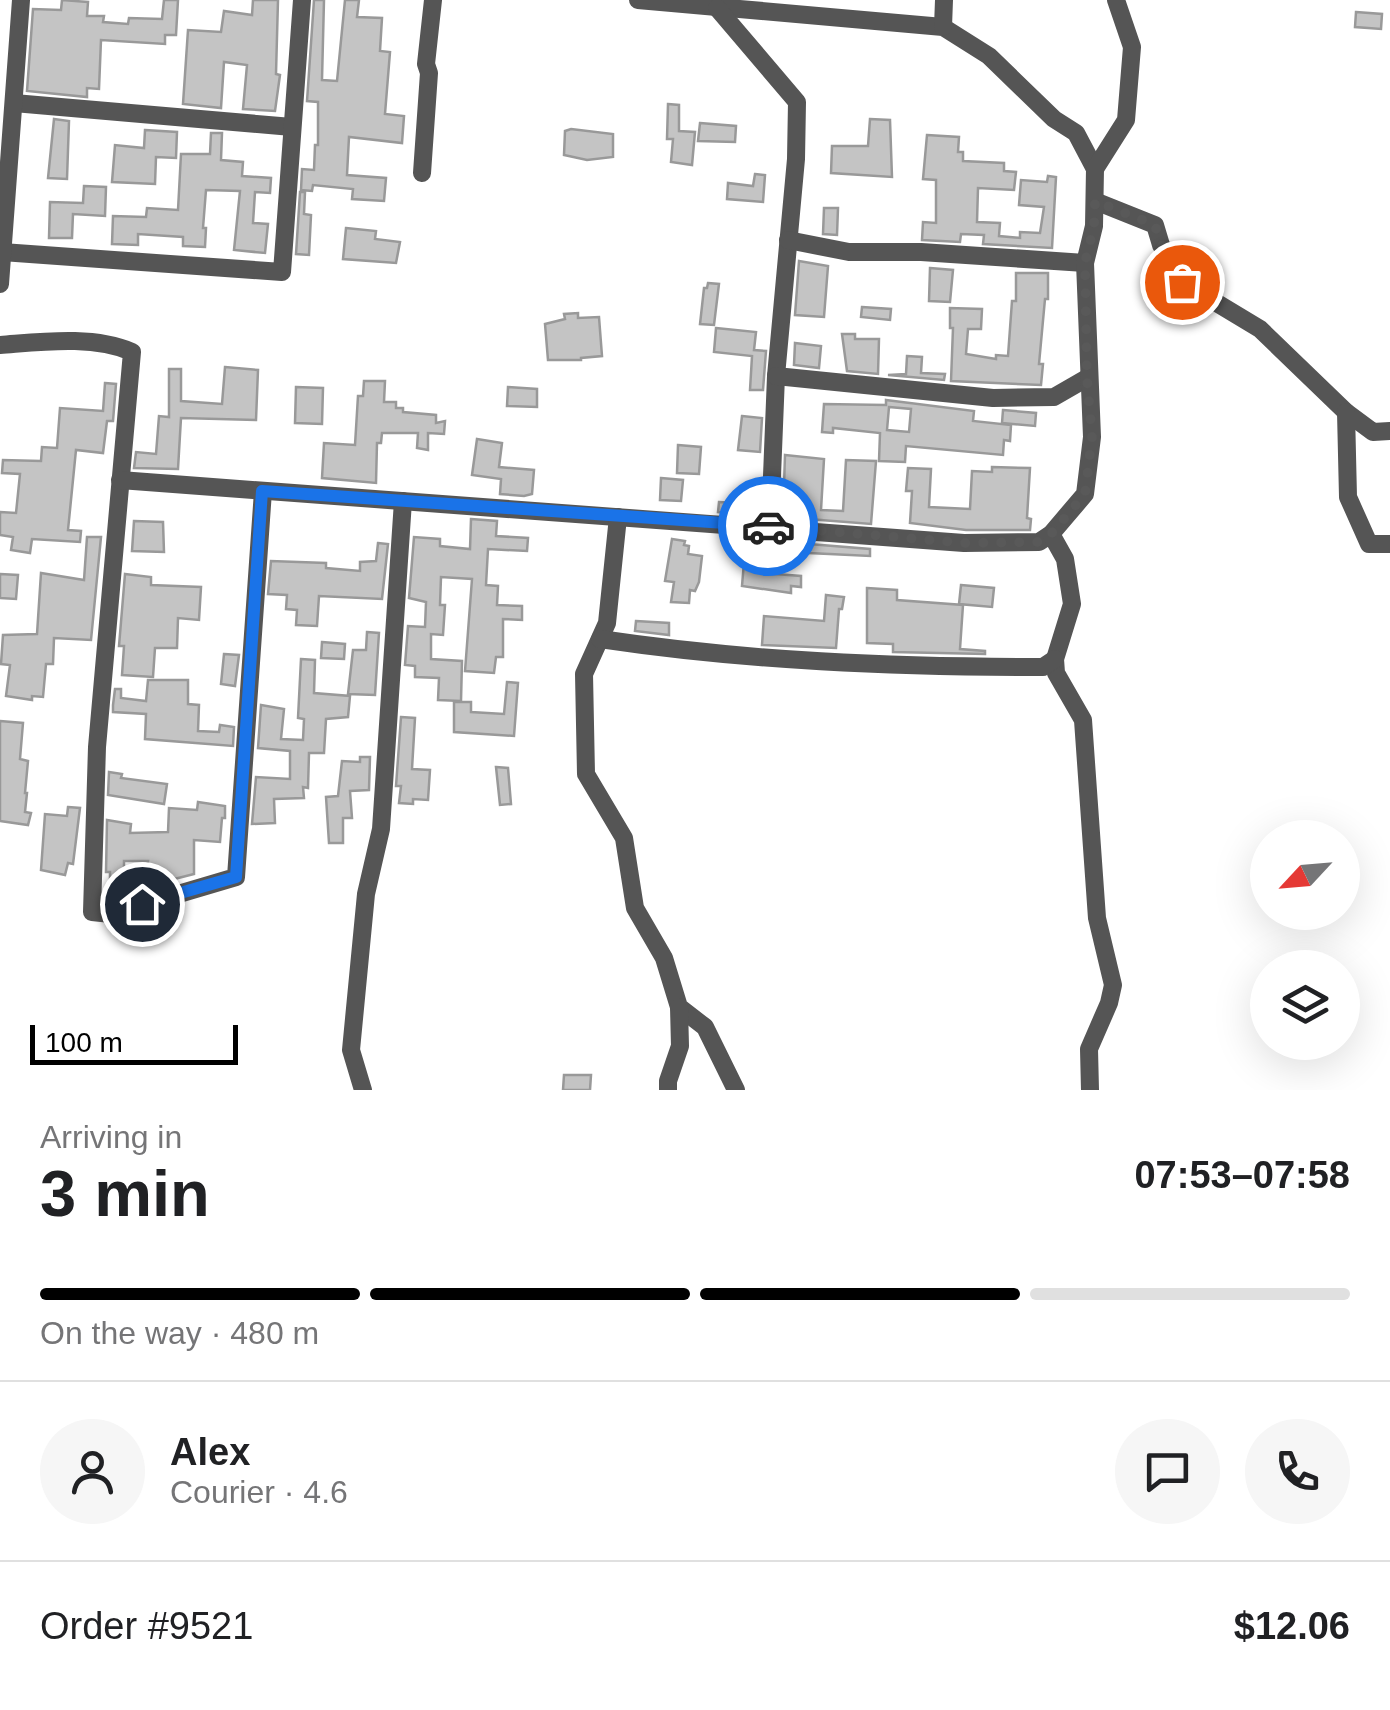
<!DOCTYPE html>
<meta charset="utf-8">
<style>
:root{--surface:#fff;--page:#f6f6f6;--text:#202124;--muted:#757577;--line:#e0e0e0;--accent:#000}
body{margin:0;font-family:Arial,sans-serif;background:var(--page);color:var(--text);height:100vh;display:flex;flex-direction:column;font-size:38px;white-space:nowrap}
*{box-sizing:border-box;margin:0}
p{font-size:32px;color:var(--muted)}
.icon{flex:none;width:55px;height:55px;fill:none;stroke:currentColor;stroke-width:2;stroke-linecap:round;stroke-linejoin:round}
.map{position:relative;height:1090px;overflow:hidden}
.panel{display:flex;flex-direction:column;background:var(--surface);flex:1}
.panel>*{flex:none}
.needle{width:65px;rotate:244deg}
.buttons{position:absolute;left:1250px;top:820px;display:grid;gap:20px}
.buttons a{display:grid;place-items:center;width:110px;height:110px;border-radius:50%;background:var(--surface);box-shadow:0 10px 40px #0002;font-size:50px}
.scale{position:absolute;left:30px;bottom:25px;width:208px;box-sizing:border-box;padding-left:10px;border:5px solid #000;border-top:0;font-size:28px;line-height:35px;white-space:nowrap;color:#000;-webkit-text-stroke:8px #fff;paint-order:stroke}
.pin{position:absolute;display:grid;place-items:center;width:85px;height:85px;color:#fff;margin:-42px;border:5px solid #fff;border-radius:50%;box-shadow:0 2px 10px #0007}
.courier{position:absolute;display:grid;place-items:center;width:100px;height:100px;margin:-50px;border:8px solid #1a73e8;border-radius:50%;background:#fff;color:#222;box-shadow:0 2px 12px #0007}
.head em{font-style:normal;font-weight:600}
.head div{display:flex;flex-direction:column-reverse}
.head{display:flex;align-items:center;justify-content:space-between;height:170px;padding:0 40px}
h1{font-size:65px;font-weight:600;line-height:75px}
.bar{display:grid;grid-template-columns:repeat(4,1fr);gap:15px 10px;align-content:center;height:120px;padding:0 40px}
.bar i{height:12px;border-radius:8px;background:var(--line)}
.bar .current{background:var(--accent)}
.bar p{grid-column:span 4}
.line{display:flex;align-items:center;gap:25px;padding:0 40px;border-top:2px solid var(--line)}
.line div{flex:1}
.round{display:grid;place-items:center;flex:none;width:105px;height:105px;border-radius:52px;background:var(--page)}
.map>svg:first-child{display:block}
</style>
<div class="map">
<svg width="1390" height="1090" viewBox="0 0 1390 1090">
<rect width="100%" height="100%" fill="#fff"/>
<g fill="#c4c4c4" stroke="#999" stroke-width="2.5" fill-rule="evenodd">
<path d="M62,0l26,2 -1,14h17l-1,6 25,2 1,-6 33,1 2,-19h14l-2,35h-11v9l-64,-4 -2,49 -12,-1v9l-60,-6 6,-82 28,1z"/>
<path d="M253,0h25l-2,74 4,1 -5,36 -32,-2 4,-44 -23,-3 -3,46 -38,-4 5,-74 33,2 3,-21 28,4z"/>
<path d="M314,0h10l-2,80 15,1 8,-81h14l-2,17 25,1 -2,33 10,1 -5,62 19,2 -2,27 -53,-6 -2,38 39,3 -2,23 -32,-2 1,-10 -40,-4 -1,6 -11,-1 1,-21 12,1 1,-25h3v-43l-11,-1z"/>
<path d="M1356,12l26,2 -1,15 -26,-2z"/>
<path d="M668,104l11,1v26l16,1 -3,33 -21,-3 2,-23h-6z"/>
<path d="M54,119l15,2 -2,58 -19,-1z"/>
<path d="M870,119l20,1 2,57 -61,-4 1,-27h36z"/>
<path d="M700,123l36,3 -1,16 -37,-1z"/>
<path d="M571,129l42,5v23l-26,3 -23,-5 1,-24z"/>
<path d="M145,130l32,2 -1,26 -20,-1 -1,27 -43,-2 3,-37 29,3z"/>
<path d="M211,133h11l-1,27 22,2 -1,14 29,2 -1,15 -15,-1 -2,31 15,1 -3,29 -31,-3 6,-59 -34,-1 -3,38h3l-1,19 -22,-1v-9l-45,-3v11l-26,-1 1,-28 33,1 1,-9 31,2 3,-56h29z"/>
<path d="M927,135l32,2 -1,15h5v9l41,2v8l12,1 -2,18 -36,-2 -1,34 23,1 -1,13 21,2v-6l20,1 4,-26 -25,-2 2,-25 26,2 1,-6 8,1 -4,71 -69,-4 1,-9 -23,-1 -1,8 -38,-2 1,-18 13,1v-43l-13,-1z"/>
<path d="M755,174l10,1 -2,27 -36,-3 1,-16 25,3z"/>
<path d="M84,186l22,1 -1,29 -32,-2 -1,24h-23l1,-36 33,1z"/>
<path d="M300,192h5l-1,22 7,1 -2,40 -13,-1z"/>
<path d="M824,208h14l-1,27 -14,-1z"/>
<path d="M346,228l30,3 -1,8 25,3 -4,21 -53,-4z"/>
<path d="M799,261l29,5 -4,51 -29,-2z"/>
<path d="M930,268l23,2 -3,32 -21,-1z"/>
<path d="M1016,273h32v26h-3l-6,65h4l-2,21 -90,-4 2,-53h-3v-20l32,1 -1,20h-13l-2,25 30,5v-4l12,1 4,-55h4z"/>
<path d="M708,283l11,1 -5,41 -14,-1 4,-36h3z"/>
<path d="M862,307l29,2 -1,11 -29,-3z"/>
<path d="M578,313v5l21,-1 3,39 -21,2v2h-33l-3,-36 20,-5 -1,-5z"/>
<path d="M716,328l40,4 -2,18 12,1 -3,39h-13l2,-34 -38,-4z"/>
<path d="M842,334h13v5h24l-1,35 -31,-3z"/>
<path d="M795,343l26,3 -2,22 -25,-3z"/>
<path d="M907,356l15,1 -1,16 24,1 -1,6 -56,-5 18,-1z"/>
<path d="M225,367l33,3 -2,50 -75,-2 -3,51 -44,-1 2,-16 20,2 3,-38 10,1v-48h12v32l41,3z"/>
<path d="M364,381h21l-1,21h12v6h7v4l33,3v8l9,-2 -1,13 -16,-1v17l-11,-2 1,-15h-36l-1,10h-4l-1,40 -54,-5 2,-35 31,2 3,-49h5z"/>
<path d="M105,383l11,1 -3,37h-6l-4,32 -27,-3 -8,80 13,1 -1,11 -48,-3 -2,14 -19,-3 2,-13 -13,-2v-23l16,1 4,-39 -18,-1 1,-13 38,1 1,-14 15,1 3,-40 43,3z"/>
<path d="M296,387l27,1 -1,36 -27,-1z"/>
<path d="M508,387l29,2v18l-30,-1z"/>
<path d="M886,400l88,11 -1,10 38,4 -1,16 -6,-1 -1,15 -97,-9 -1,16 -26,-1 1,-28 -47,-5v5l-11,-1 2,-28 62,1zM889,407l22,2 -2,23 -22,-2z"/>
<path d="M1003,410l33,3 -1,13 -33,-3z"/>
<path d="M742,416l20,2 -2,34 -22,-2z"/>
<path d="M477,439l25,4 -3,24 35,3 -2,24 -8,2 -24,-2 1,-15 -29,-4z"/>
<path d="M678,445l23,2 -2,27 -22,-1z"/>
<path d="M785,455l39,4 -3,51 22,1 3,-51 30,1 -5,63 -88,-7z"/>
<path d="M992,467l38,1 -3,50 4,1 -1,11h-64l-56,-7 2,-32h-6l2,-23 23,1 -2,38 41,2 2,-38 20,1z"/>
<path d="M661,478l22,2 -2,21 -21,-1z"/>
<path d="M719,502l32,2 -1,11 -32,-3z"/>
<path d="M471,519l26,2 -1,15 32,2 -1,13 -39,-2 -2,36 12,1 -1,19 25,1v14l-19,-1v38h-7l-2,16 -29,-2 7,-92 -31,-2 -1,28h5l-2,30 -12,-1v25l31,2 -1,40 -23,-1 1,-22 -24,-1v-11l-10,-1 3,-39 17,1 1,-25 -17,-4 5,-61 26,2v7l30,3z"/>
<path d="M134,521l29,1 1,30 -32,-1z"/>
<path d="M87,537h14l-10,103 -37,-2 -1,26h-7l-3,33 -11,-1v4l-26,-4 4,-31 -9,-1 2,-29 34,-1 4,-61 43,7z"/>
<path d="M672,539l13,2 -1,4 5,1 -1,8 14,2 -3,26 -4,9 -5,-1 -1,13 -18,-1 3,-20 -9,-1z"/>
<path d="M378,543l10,1 -6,55 -63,-3 -2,30 -21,-1 1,-15 -11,-1 1,-14 -19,-1 3,-33 55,2v5l34,3v-9l16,-1z"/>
<path d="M809,544l61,5v7l-61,-3z"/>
<path d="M744,562l18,1 -1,10 40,3v11l-10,-1v7l-49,-7z"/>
<path d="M0,574l18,1 -2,24 -16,-1z"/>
<path d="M125,574l26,3v8l50,2 -2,33 -21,-2 -1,30h-22l-2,29 -31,-2 2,-29h-5z"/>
<path d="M961,585l33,3 -2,19 -33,-3z"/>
<path d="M867,588l30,2v10l66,5 -3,44 25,2v3l-92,-2v-8l-26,-1z"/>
<path d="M826,595l18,2 -2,12h-3l-3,39 -74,-3 2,-29 60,5z"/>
<path d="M636,621l33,2v12l-34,-4z"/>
<path d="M367,632l12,1 -4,62 -27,-1 5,-44h13z"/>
<path d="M322,642l23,2 -1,15 -23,-1z"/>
<path d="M224,654l15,1 -4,31 -14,-2z"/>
<path d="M301,659l14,1 -1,33 36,3 -2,21 -22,2 -2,34h-15l-1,35 -5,-1 1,11 -30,1 1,24 -23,1 4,-47 34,2v-28l-32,-3 3,-43 23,4 -3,30 22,1 1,-21 -6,-1z"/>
<path d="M148,680h40v24l11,1 -1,26 21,1 1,-7 14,2 -1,19 -88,-7 1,-25 -33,-2v-7l2,-16h6v9l25,3z"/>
<path d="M507,682l11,1 -4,53 -60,-4v-30h17v10l33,2z"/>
<path d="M401,717l14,1 -3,51 18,1 -2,30 -15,-1v5l-14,-1 2,-17h-5z"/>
<path d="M0,721l23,2 -3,36 8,2 -3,32h2l-2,19 6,1 -3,12 -28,-4z"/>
<path d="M360,757h10l-1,33 -19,1 2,27h-9v25h-14l-3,-46 12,-1 4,-35 18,1z"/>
<path d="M496,767l12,1 3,36 -11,1z"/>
<path d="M109,772l13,2 -1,4 46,6 -3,20 -56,-9z"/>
<path d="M198,802l27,4v12h-3l-2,24 -26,-2v34l-51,13 5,-26h-24v26h-14v-15h-4l1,-52 24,4 -1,9 38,-1 1,-24 28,2z"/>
<path d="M68,807l12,1 -7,56 -5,-1 -3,12 -24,-5 4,-56 22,2z"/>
<path d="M564,1075h27l-1,15h-27z"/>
</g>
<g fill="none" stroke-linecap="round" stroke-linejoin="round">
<g stroke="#555" stroke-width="18">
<path d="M638,0l305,27 46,29 65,63 22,14 19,36"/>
<path d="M717,8l80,94 -1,57 -20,217 -6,150"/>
<path d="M943,27l1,-27"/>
<path d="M14,103l278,24"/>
<path d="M422,173l7,-100 -3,-9 7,-64"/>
<path d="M1095,201l60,24 6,20 21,37 78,47 86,83 27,20 17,-1"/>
<path d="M788,240l61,12h72l164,11"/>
<path d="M2,252l280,20 20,-272"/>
<path d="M0,284l21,-284"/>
<path d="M0,345c41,-3 93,-10 132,7l-35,395 -5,165 19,2 125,-37 27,-386"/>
<path d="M776,376l217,22 61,-1 33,-19"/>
<path d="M1346,412l2,85 21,47h21"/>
<path d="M120,480l844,63 75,-1 12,-8 34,-40 7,-57 -7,-174 9,-37 1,-57 31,-49 6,-73 -16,-47"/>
<path d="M618,517l-11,106 -23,51 2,100 38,64 11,70 29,50 15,49 26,20 31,63"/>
<path d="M1051,534l14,25 7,45 -17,55 1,14 27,47 14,198 16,67 -4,18 -20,46 1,41"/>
<path d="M600,639c147,22 294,28 443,28l12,-8"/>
<path d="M363,1090l-12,-40 15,-156 15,-65 22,-328"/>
<path d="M668,1090v-9l12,-35 -1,-39"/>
</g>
</g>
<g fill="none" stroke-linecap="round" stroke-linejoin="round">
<path stroke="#595959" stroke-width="10" stroke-dasharray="0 18" d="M768,526l196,17 75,-1 12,-8 34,-40 7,-57 -5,-59 -2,-115 9,-37 1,-25 60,24 6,19 21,38"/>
<path stroke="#1a73e8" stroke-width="12" d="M142,904l94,-27 26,-386 506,35"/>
</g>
</svg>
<div class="buttons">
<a><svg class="needle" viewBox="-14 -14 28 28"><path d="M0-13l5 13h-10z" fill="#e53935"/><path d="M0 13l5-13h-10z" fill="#757577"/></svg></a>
<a><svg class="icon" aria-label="layers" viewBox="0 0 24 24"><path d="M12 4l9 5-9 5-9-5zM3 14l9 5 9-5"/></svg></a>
</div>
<div class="scale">100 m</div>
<div class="pin" style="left:1182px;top:282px;background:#ea580c"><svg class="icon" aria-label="bag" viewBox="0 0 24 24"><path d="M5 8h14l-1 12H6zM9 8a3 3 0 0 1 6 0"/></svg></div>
<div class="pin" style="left:142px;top:904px;background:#1f2937"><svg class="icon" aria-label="home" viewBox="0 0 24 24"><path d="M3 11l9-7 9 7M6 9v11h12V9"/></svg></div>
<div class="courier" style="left:768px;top:526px"><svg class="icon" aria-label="car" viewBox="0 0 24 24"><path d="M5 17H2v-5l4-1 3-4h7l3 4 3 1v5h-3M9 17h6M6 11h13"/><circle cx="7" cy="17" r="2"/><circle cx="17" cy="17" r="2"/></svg></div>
</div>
<section class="panel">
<div class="head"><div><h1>3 min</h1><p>Arriving in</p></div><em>07:53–07:58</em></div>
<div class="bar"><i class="current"></i><i class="current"></i><i class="current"></i><i></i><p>On the way · 480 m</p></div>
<div class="line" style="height:180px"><a class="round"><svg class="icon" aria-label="person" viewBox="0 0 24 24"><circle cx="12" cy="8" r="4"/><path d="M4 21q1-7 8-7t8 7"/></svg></a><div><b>Alex</b><p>Courier · 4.6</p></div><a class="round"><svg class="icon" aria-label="chat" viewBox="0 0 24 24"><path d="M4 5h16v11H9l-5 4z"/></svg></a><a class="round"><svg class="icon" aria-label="phone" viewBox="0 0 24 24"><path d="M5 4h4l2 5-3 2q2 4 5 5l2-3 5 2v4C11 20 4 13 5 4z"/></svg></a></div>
<div class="line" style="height:130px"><div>Order #9521</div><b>$12.06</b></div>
</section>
